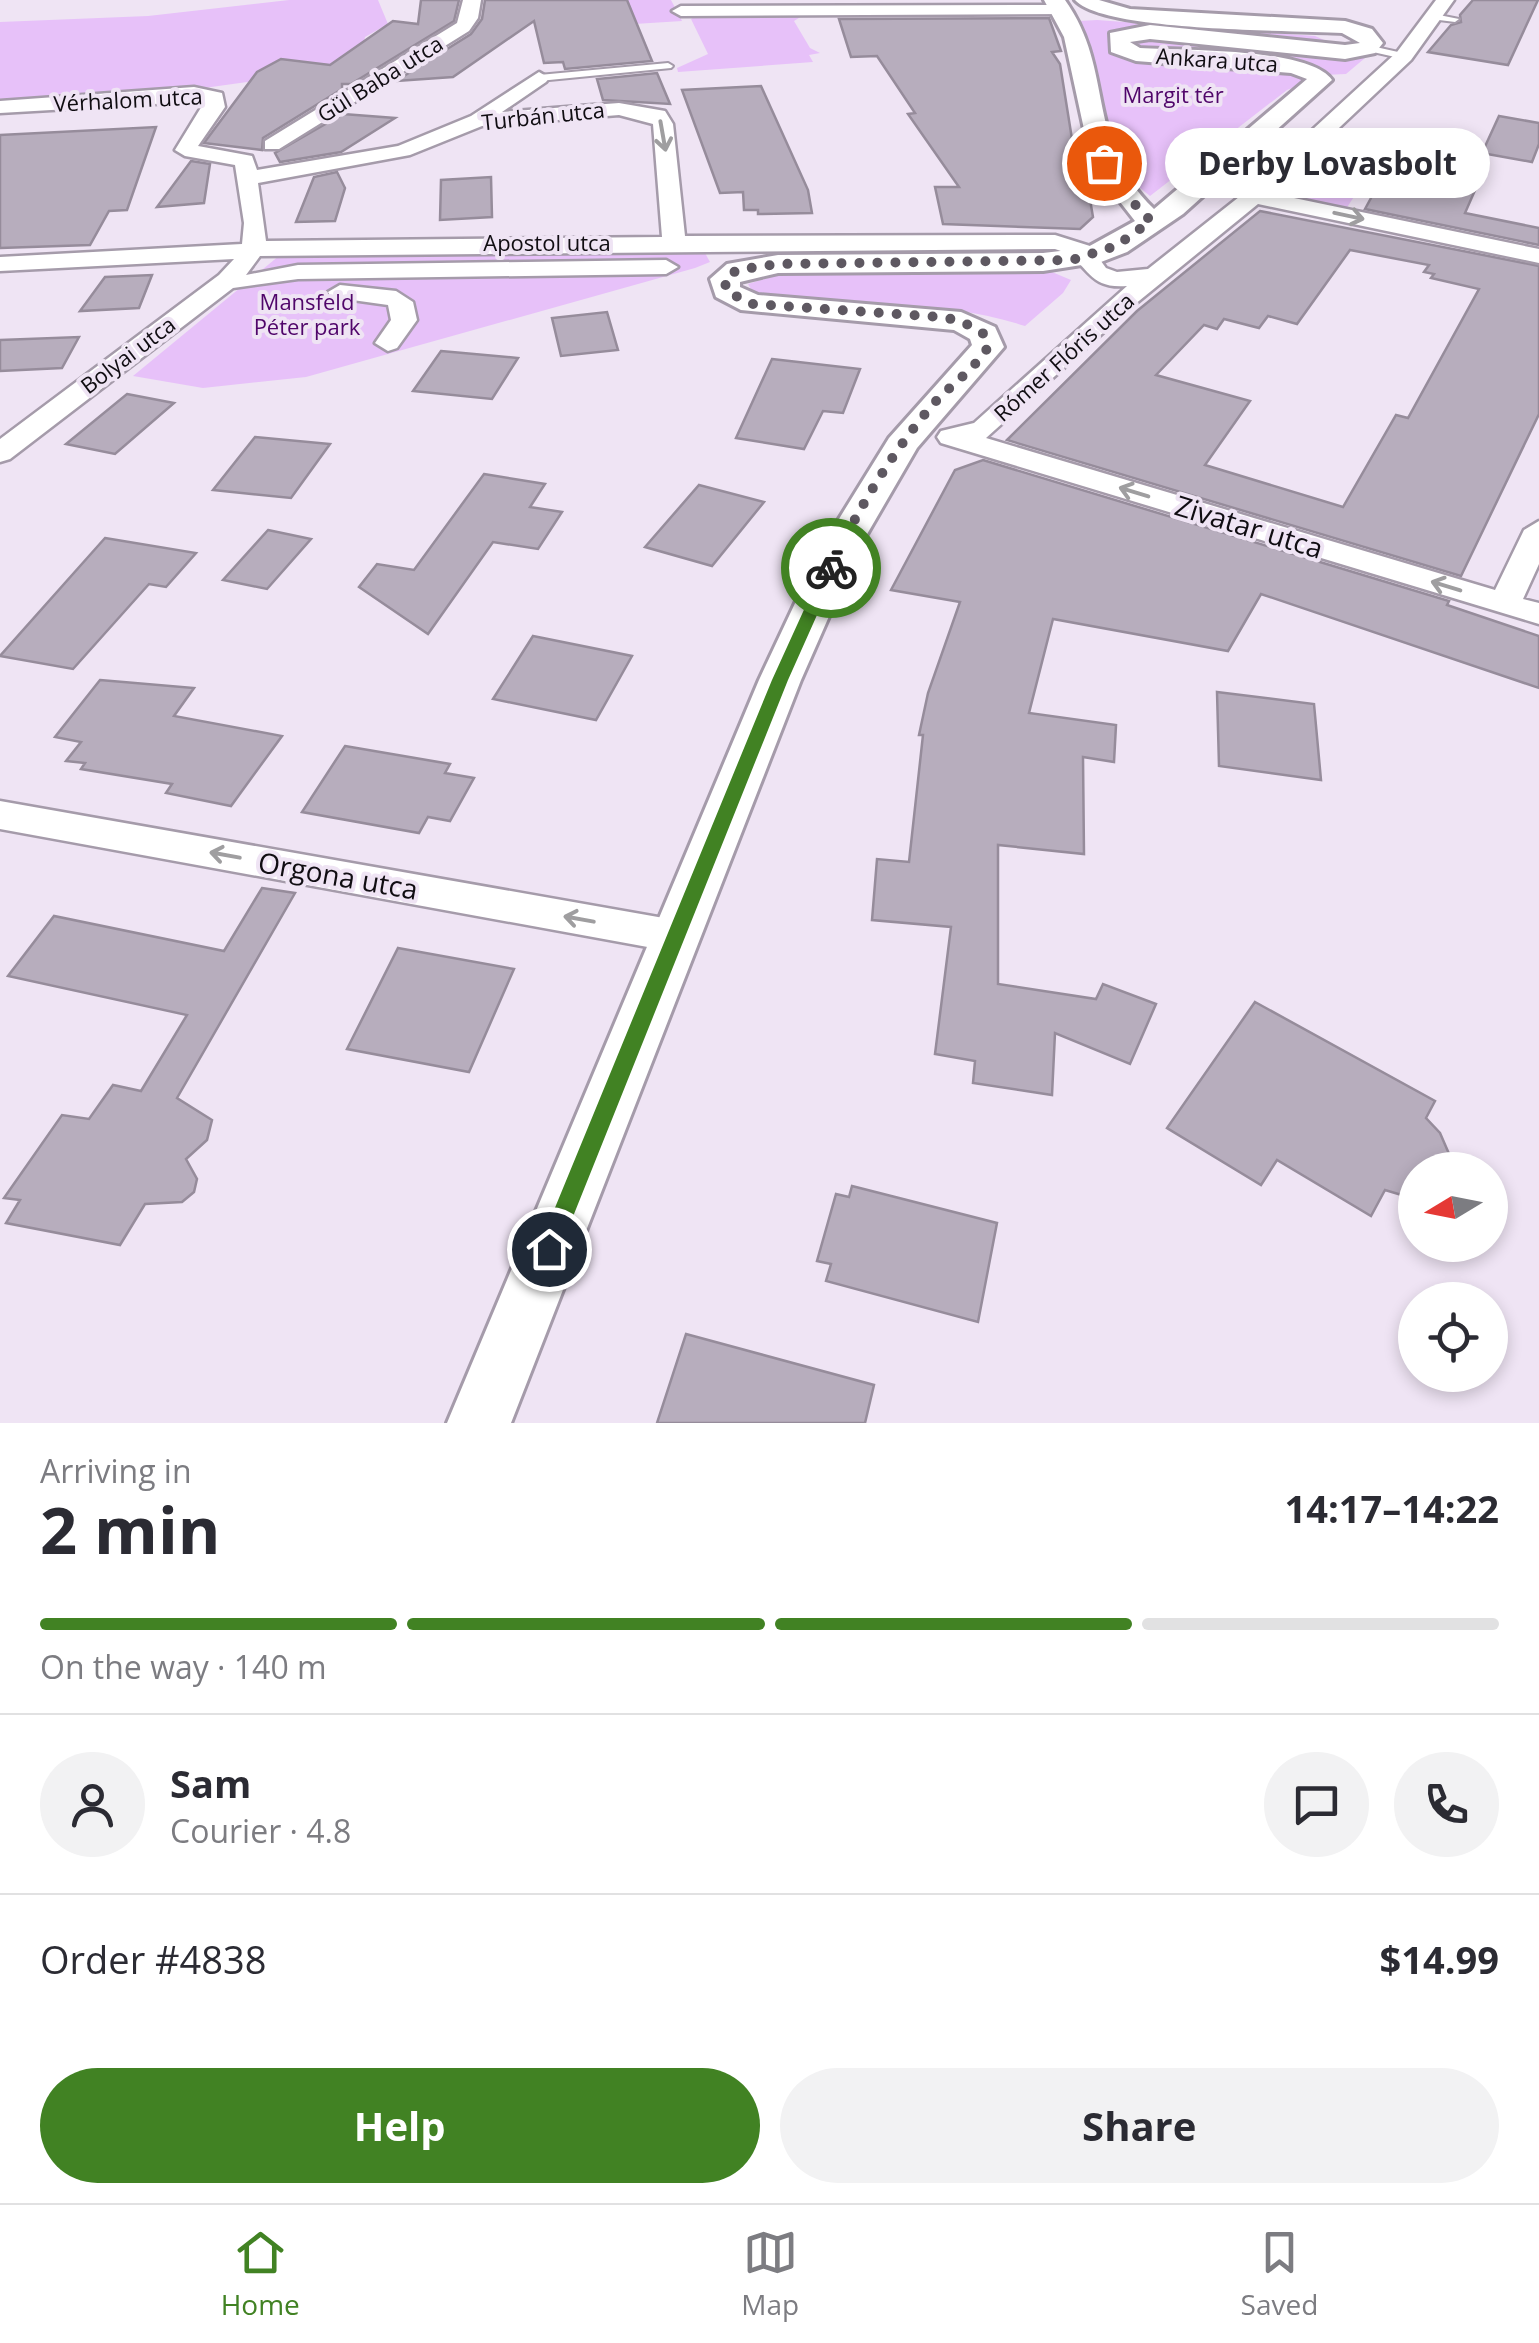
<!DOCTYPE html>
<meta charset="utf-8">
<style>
:root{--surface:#fff;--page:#f2f2f3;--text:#2b2b33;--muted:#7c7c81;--line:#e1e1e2;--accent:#418223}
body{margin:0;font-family:"Open Sans",sans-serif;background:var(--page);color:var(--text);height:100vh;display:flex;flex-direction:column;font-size:38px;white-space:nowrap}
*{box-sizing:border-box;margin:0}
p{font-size:32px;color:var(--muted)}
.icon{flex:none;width:55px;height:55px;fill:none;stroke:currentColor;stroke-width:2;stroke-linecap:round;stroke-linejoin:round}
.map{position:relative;height:1423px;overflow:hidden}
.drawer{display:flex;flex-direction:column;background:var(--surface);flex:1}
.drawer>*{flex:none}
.needle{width:65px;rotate:260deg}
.tools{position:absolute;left:1398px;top:1152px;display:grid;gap:20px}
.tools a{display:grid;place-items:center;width:110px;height:110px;border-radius:50%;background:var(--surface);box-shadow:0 5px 15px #0003;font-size:50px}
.pin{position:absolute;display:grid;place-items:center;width:85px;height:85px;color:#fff;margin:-42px;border:5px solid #fff;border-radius:50%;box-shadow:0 2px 10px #0007}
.courier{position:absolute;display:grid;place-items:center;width:100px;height:100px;margin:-50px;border:8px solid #418223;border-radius:50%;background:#fff;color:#222;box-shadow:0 2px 12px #0007}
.bubble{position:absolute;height:70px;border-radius:35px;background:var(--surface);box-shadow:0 5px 15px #0003;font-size:32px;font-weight:700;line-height:70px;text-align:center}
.head em{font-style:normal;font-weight:700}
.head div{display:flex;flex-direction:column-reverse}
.head{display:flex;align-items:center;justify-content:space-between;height:170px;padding:0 40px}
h1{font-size:65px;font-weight:700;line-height:75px}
.bar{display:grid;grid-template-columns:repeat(4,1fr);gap:15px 10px;align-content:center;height:120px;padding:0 40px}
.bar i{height:12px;border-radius:8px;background:var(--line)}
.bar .selected{background:var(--accent)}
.bar p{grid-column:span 4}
.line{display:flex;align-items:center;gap:25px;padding:0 40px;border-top:2px solid var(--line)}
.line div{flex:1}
.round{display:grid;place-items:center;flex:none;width:105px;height:105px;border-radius:52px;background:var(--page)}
.primary-button{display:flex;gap:20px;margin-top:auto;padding:20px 40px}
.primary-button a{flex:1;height:115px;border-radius:60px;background:var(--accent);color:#fff;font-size:40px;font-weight:700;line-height:115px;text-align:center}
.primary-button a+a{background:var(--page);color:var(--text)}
.dock{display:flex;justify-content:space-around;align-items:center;height:140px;border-top:2px solid var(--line);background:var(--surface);font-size:28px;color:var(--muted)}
.dock a{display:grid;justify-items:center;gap:5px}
.dock .selected{color:var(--accent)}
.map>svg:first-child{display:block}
</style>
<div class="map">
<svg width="1539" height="1423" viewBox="0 0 1539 1423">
<rect width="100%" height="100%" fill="#efe4f4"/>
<g fill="#e7c1f9">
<path d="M289,0h89l10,24 -23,13 -3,18 -17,13 -148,21 -197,15v-82l148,-6z"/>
<path d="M534,0h137l11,21 -142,9 -7,-10z"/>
<path d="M798,11l4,5 -8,5 16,27 10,5 -11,2 4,7 -135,10 -1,-4 31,-14 -17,-35 5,-3z"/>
<path d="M1097,20l218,16 50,22 -19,16 -44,2 3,7 -18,7 -137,106 -32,-26 -39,-149z"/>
<path d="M1304,182l53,10 -11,17 -53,-11z"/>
<path d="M705,253l5,9 -15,6 -389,109 -103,11 -70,-12 147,-121z"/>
<path d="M1052,272l19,8 -8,13 -38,33c-87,-29 -179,-18 -270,-30l-7,-12 29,-9z"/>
</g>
<g fill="#b7adbd" stroke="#968c9b" stroke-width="2.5" fill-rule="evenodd">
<path d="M421,0h38l-5,21 -103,63h-9v5l-79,49 -1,12 -58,-7 53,-71 24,-13 49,6 63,-44 25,3z"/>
<path d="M485,0h142l25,61 -87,8 -2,-7 -19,1 -10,-42 -81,56 -57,4 75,-47 11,-15z"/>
<path d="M1473,0h65l-30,65 -80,-13 23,-27 10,-3 -1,-7z"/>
<path d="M1049,18l12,33 -9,1 8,12 12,75 10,44 5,-1 6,35 -13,12 -137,-5 -8,-37h24l-51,-73 7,-1 -38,-57 -26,1 -12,-38z"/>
<path d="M657,73l13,31 -67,-4 -6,-21z"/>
<path d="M761,86l47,104 4,23 -54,1v-4h-14l-1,-18 -23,1 -38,-103z"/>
<path d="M343,114l52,4 -54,34 -61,10 -5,-9z"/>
<path d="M1499,116l40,7v21l-7,18 -50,-9z"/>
<path d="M156,127l-29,83 -18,1 -19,34 -90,3v-113z"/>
<path d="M1394,156l89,16 -18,41 74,15v17l-174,-36z"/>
<path d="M191,161l19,3 -6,39 -47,4z"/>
<path d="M337,172l8,16 -10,33 -39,1 18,-45z"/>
<path d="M491,177l1,40 -52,3 1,-40z"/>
<path d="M1260,211l279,55v148l-78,162 -454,-136 130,-129zM1350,250l79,15 -5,7 10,2 -3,4 48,11 -71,129 -12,-3 -53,92 -138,-42 45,-64 -94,-26 48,-50 13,4 7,-10 35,9 9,-12 29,8z"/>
<path d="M152,275l-13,33 -59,3 25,-34z"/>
<path d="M607,312l11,38 -57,6 -9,-38z"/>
<path d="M79,337l-17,31 -62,3v-31z"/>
<path d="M441,351l77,7 -26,41 -79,-8z"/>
<path d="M772,359l88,10 -17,44 -20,-2 -19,38 -68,-11z"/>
<path d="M127,394l47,9 -59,51 -49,-10z"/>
<path d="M255,437l75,7 -39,54 -78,-8z"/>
<path d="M983,460l466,141 -2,4 92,31v52l-278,-94 -33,57 -175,-32 -24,94 87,12 -2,37 -31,-5 1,97 -86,-9v139l98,15 7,-15 53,20 -26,60 -75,-31 -3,62 -79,-12 2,-22 -40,-7 16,-127 -79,-7 5,-61 32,3 14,-127h-4l9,-42 32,-91 -69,-12 64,-120z"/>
<path d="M484,474l61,10 -15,23 32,5 -24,37 -45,-7 -65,92 -69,-47 18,-23 37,6z"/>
<path d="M699,485l65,17 -52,64 -67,-19z"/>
<path d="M268,530l43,9 -44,50 -44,-9z"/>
<path d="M105,538l91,15 -30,34 -17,-3 -76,85 -73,-13z"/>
<path d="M533,636l99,20 -36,64 -103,-21z"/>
<path d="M100,680l94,8 -20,28 108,20 -51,70 -65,-13 6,-9 -91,-15 4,-6 -19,-2 15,-19 -26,-5z"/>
<path d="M1217,692l97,12 7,76 -102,-14z"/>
<path d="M345,746l105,18 -5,9 29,5 -24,43 -22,-4 -9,16 -117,-21z"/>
<path d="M262,888l33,5 -118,205 35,22 -5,20 -21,19 11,20 -3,13 -12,10 -37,2 -25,41 -114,-22 14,-23 -16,-2 58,-83 27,4 24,-34 28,6 46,-76 -179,-39 46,-60 170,35z"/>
<path d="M398,948l116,21 -45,103 -122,-23z"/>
<path d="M1255,1002l180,99 -9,17 14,15 16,37h-41v29l-30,-9 -14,26 -94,-56 -16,25 -94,-57z"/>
<path d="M852,1186l145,37 -19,99 -152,-41 5,-17 -14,-3 19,-67 13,3z"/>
<path d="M686,1334l188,51 -9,38h-208z"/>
</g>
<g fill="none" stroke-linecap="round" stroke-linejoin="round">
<g stroke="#a59baa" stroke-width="4">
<g id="service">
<path d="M1434,14l25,5 -4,3 -24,-3z"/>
<path d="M1367,45l40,9 2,2 -5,3 -40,-9v-4z"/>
<path d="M668,63l5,3 -2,2 -132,13 -5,-3 5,-3z"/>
</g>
</g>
<g stroke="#a59baa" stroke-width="5">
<g id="minor">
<path d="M463,0h18l-3,18 -9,13 -190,118h-14v-8l192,-118z"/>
<path d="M1436,0h18l-43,60 -141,133 269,56v14l-281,-59 -124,101 -148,133 509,152 29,-60 15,-9v43l-16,35 16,4v21l-598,-181 -4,-6 4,-6 33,-8 153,-137c-43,4 -38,-28 -72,-37l-795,7 -14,19 52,-10 368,-5 12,7 -12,7 -368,5 -65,9 -223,171 -10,3v-23l219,-164 15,-16 -234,12v-14l242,-13 2,-21 -9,-58 -50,-9 -10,-6 30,-49 -205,12v-12l194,-14 28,6 3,14 -27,39 54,10 5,14 141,-24 73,-30 68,-44 10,6 -3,4 -44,30 117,-9 46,8 8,13 12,112 370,-1 35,11 16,22 11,4 31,-3 91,-72 158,-145zM619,115l34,9 9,113 -396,4 -8,-58 152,-28 72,-29z"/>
<path d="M1063,5l6,1v8l-388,2 -9,-5 9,-5z"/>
<path d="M340,285l56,6 17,11 4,18 -20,28 -9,3 -13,-8 16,-23 -3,-15 -57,-8 -3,-5z"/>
<path d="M0,801l675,119 14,5 6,11 -6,11 -14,5 -675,-123z"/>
</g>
</g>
<g stroke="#a59baa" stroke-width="6">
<path id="tertiary" d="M1044,0h21c51,72 18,139 89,209l153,-130 -16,-6 -155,-12 -25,-9 -1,-19 40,-8 195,20 15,-2 -18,-10c-50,-3 -239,-1 -267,-33h24l31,9 215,12 27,8 11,14 -8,10 -30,6 -195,-20 -20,3 10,6c42,3 169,-1 192,32l-149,134 -56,38 -26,10 -58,9 -265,2 -38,9v5l18,8 203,17 34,15 9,20 -87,101 -58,100 -58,132 -290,743h-64l312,-743 62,-132 68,-110 83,-93 -2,-6 -16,-9 -213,-20 -25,-13 -6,-18 17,-15 51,-9 265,-2 43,-5 49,-27 -43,-55 -28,-129z"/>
</g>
<use href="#service" fill="#fff" fill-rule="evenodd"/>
<use href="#minor" fill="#fff" fill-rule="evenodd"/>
<use href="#tertiary" fill="#fff" fill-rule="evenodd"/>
</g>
<defs><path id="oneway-shaft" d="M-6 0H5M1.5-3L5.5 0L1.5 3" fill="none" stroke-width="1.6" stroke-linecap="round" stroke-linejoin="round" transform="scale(2.5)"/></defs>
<g stroke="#9f9ea0">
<use href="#oneway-shaft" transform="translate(663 136) rotate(80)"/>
<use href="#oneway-shaft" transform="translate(1349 216) rotate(12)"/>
<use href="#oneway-shaft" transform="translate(1134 492) rotate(-163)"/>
<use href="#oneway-shaft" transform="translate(1446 586) rotate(-163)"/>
<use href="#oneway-shaft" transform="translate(225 855) rotate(-170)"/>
<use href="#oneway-shaft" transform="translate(579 919) rotate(-170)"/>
</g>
<path fill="#418223" d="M831,564l7,4 -50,112 -228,569 -11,10 -8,-3 -3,-7 234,-569 51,-112z"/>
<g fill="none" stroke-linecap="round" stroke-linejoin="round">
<path stroke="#5e5861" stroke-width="10" stroke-dasharray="0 18" d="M831,568c25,-56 59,-112 98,-159 18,-22 44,-37 59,-62l-4,-13 -23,-13 -20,-4 -189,-13 -26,-13 -1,-12 12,-9 41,-6 294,-4 44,-14 35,-25 -30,-31 -17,-27"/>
</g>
<g text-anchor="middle" stroke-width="8" stroke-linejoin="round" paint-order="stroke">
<g font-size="22" fill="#100d12" stroke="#efe4f4">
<text transform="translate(1217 60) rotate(4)" y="8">Ankara utca</text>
<text transform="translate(380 79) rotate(-32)" y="8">Gül Baba utca</text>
<text transform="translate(128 100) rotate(-3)" y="8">Vérhalom utca</text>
<text transform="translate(543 116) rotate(-6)" y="8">Turbán utca</text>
<text x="547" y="251">Apostol utca</text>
<text transform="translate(128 355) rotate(-37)" y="8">Bolyai utca</text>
<text transform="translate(1064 357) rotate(-42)" y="8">Rómer Flóris utca</text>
</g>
<g font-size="22" fill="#50066a" stroke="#efe4f4">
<text x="1173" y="103">Margit tér</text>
<text x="307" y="310">Mansfeld<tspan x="307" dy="25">Péter park</tspan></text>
</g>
<g font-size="28" fill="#100d12" stroke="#efe4f4">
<text transform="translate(1249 527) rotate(17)" y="10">Zivatar utca</text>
<text transform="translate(338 876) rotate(10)" y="10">Orgona utca</text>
</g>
</g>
</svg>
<div class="tools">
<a><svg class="needle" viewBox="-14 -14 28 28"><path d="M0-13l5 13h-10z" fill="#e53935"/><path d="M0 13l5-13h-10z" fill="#7c7c81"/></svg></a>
<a><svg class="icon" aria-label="locate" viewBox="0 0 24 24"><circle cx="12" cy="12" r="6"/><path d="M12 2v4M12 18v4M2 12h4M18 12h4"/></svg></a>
</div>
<div class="pin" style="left:1104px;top:163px;background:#ea580c"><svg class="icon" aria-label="bag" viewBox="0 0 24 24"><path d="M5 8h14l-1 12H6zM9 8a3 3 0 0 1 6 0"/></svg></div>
<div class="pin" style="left:549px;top:1249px;background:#1f2937"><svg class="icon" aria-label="home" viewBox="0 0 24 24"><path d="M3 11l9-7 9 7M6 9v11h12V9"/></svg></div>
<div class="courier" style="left:831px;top:568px"><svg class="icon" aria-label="bike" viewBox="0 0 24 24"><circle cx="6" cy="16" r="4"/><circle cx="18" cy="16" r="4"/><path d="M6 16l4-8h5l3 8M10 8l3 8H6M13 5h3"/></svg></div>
<div class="bubble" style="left:1165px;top:128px;width:325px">Derby Lovasbolt</div>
</div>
<section class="drawer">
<div class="head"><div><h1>2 min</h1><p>Arriving in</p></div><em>14:17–14:22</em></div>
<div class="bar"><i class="selected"></i><i class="selected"></i><i class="selected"></i><i></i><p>On the way · 140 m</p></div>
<div class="line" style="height:180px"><a class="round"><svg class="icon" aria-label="person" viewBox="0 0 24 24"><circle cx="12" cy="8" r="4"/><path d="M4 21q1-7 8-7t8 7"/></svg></a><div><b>Sam</b><p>Courier · 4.8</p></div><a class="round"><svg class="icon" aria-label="chat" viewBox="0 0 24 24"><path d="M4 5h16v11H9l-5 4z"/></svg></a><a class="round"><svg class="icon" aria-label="phone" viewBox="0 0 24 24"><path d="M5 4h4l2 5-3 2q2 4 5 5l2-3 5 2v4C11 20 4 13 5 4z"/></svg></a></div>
<div class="line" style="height:130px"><div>Order #4838</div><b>$14.99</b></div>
<div class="primary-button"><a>Help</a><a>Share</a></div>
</section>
<nav class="dock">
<a class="selected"><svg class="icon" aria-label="home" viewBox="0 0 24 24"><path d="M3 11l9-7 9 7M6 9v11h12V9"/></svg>Home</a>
<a><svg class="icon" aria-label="map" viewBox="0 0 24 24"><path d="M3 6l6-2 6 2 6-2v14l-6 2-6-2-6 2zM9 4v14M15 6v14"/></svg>Map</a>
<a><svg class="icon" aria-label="saved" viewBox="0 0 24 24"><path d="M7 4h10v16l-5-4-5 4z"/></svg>Saved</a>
</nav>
